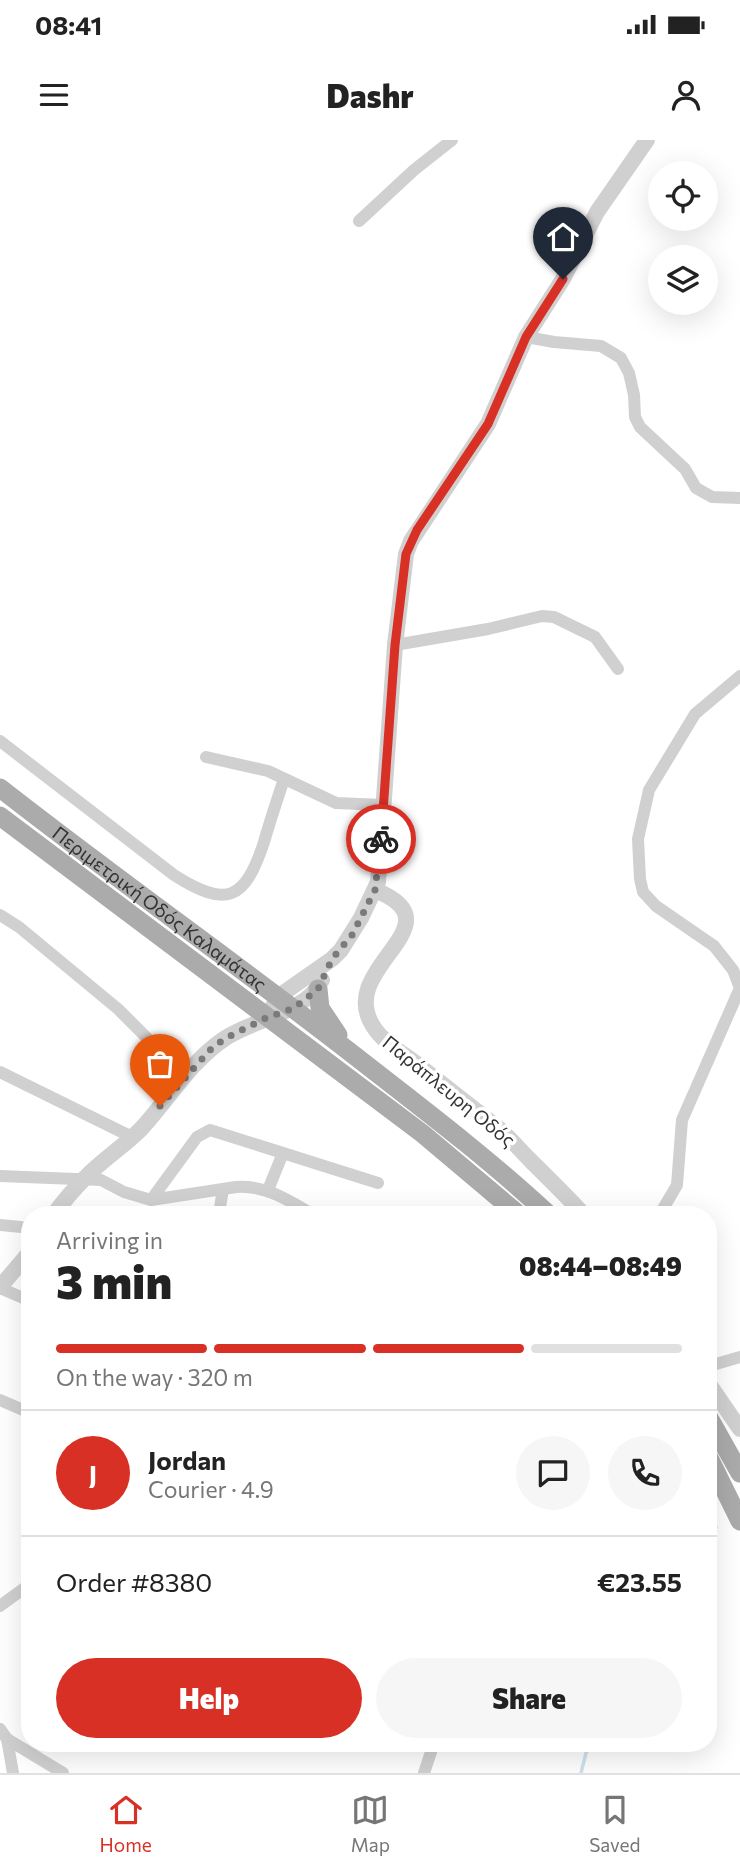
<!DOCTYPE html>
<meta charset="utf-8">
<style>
:root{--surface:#fff;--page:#f6f6f6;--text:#222;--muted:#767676;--line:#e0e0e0;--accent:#d93025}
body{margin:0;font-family:Commissioner,sans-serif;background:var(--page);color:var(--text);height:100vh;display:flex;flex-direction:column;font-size:26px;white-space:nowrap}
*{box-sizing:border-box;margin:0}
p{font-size:23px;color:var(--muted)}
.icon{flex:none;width:38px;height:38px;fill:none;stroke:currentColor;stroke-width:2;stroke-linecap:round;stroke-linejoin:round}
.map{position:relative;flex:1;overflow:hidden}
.drawer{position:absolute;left:21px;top:1066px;width:696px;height:546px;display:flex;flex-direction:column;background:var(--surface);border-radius:28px;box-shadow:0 7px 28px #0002}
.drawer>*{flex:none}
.tools{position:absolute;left:648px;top:21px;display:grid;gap:14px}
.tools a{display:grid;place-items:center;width:70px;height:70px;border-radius:50%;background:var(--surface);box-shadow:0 7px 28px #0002;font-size:35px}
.pin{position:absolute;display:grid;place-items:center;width:60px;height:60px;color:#fff;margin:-72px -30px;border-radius:50% 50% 50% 0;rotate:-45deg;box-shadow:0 0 7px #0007}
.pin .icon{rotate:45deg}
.courier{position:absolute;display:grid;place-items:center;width:70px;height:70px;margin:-35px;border:5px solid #d93025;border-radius:50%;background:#fff;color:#222;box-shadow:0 2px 9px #0007}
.summary em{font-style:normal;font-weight:800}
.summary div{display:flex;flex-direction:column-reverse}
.summary{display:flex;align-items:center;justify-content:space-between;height:119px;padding:0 35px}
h1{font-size:46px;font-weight:800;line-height:52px}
.bar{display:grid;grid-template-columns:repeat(4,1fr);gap:10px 7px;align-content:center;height:84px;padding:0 35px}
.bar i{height:9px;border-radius:5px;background:var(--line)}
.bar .on{background:var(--accent)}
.bar p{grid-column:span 4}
.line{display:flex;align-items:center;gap:18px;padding:0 35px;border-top:2px solid var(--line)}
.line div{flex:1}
.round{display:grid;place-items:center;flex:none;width:74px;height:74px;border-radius:37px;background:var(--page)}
.primary-button{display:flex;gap:14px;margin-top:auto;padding:14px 35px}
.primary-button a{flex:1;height:80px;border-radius:42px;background:var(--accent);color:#fff;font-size:28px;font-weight:800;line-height:80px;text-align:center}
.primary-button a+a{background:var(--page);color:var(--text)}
.status{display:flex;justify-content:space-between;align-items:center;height:49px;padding:0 35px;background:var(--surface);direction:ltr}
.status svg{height:19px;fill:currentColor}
header{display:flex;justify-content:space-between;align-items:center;height:91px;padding:0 35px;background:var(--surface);font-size:32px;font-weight:800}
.dock{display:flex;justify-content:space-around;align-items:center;height:98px;border-top:2px solid var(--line);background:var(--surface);font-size:19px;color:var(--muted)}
.dock a{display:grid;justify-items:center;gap:4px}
.dock .on{color:var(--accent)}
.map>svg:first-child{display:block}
</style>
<div class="status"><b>08:41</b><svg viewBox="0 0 49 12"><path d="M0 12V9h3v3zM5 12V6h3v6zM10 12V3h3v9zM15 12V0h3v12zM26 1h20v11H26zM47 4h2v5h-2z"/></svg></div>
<header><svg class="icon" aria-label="menu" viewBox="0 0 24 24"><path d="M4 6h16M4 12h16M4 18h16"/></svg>Dashr<svg class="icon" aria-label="person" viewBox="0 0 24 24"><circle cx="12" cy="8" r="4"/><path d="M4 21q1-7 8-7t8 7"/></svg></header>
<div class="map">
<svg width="740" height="1633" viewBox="0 0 740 1633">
<rect width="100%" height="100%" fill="#fff"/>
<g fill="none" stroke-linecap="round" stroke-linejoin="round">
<g stroke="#cfe2ee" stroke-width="3.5">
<path d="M709,1398l7,-11"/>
<path d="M581,1633l5,-20 8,-10"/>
</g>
<g stroke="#d0d0d0" stroke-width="12">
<path d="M359,81l55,-51 38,-30"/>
<path d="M526,197l28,5 47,4 20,12 8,15 5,22 1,22 5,10 45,42 11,19 16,9 28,1"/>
<path d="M395,505l93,-16 54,-13 12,1 41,20 23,32"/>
<path d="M0,601l174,134c53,34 71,25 90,-33 6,-21 13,-42 20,-63"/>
<path d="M206,617l62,14 68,32 47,2"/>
<path d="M0,775l19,12 99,82 67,67"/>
<path d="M0,932l132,65"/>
<path d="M0,1036l101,4 23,12 27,8 85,-13c30,-2 52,13 76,27"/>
<path d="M268,1050l15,-37"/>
<path d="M151,1060l46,-63 13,-7 168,53"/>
<path d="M219,1074l4,-25"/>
<path d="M660,1074l17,-29 5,-65 58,-132 -7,-18 -19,-24 -58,-40 -13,-14 -3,-13 -2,-40 11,-49 46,-76 45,-38"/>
<path d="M0,1085l21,2"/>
<path d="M0,1148l30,13"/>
<path d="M709,1226l31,-9"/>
<path d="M0,1260l30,13"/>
<path d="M0,1466l30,-22"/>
<path d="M0,1589l7,10 56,34"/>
<path d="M7,1599l6,34"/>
<path d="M424,1633l10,-30"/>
</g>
<g stroke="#d0d0d0" stroke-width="16">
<path d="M375,750c87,35 -40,77 -2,136 9,15 26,25 40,35 28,22 56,44 84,66 12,10 23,23 34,34 18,18 36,35 52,53"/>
<path d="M266,878l13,-22 53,-37 9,-9 20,-32 17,-36 17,-237 11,-91 5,-13 77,-117 38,-87 37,-58 34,-67 50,-72"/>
<path d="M54,1074c9,-12 20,-25 31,-36 17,-18 38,-31 56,-49 27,-29 49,-67 83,-90 29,-20 83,-26 98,-59"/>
<path d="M0,1147l30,-35"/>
<path d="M709,1244l31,45"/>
</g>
<g stroke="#ababab" stroke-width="19">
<path id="s1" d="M0,648c120,94 244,181 364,275 63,49 126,97 184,151"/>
<path d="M0,676l423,318 95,80"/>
<path d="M318,849l2,19 18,27"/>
<path d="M709,1278l31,55"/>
<path d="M709,1318l31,63"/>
</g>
</g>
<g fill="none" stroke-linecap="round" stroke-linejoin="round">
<path stroke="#7a7a7a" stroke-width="7" stroke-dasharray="0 12.6" d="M160,966l50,-56 14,-11 42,-21 28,-10 24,-19 14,-30 20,-24 23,-45 6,-51"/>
<path stroke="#d93025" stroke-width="9" d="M381,699l14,-194 11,-91 11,-24 71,-106 38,-87 37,-58"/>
</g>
<g text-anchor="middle" stroke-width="7" stroke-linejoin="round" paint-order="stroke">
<g font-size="19" fill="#333" stroke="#fff">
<text dy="7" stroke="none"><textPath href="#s1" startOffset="200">Περιμετρική Οδός Καλαμάτας</textPath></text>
<text transform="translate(449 951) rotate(39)" y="7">Παράπλευρη Οδός</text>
</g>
</g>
</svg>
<div class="tools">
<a><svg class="icon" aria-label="locate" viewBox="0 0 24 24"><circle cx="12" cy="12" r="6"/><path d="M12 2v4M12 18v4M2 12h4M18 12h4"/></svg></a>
<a><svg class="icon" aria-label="layers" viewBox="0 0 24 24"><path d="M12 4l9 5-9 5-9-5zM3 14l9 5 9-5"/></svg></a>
</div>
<div class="pin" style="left:160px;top:966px;background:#ea580c"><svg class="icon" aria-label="bag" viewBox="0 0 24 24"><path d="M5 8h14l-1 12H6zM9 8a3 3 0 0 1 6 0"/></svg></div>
<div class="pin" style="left:563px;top:139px;background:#1f2937"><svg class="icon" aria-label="home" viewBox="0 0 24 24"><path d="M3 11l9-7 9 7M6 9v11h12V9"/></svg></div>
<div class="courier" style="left:381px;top:699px"><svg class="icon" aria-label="bike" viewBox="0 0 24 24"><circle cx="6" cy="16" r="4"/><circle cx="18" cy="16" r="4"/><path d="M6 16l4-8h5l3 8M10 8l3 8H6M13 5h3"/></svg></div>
<section class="drawer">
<div class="summary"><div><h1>3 min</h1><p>Arriving in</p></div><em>08:44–08:49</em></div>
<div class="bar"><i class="on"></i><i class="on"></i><i class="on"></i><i></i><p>On the way · 320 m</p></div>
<div class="line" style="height:126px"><b class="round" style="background:var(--accent);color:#fff">J</b><div><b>Jordan</b><p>Courier · 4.9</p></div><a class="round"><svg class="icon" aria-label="chat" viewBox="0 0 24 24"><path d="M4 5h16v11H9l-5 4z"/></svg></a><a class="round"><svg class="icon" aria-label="phone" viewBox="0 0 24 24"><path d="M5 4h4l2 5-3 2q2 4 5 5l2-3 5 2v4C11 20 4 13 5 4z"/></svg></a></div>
<div class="line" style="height:91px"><div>Order #8380</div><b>€23.55</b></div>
<div class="primary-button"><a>Help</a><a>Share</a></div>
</section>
</div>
<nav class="dock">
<a class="on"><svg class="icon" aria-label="home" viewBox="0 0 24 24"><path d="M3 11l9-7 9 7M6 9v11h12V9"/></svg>Home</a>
<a><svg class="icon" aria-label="map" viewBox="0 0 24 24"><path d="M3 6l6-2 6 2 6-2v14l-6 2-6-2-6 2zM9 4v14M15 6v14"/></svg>Map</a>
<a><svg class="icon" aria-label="saved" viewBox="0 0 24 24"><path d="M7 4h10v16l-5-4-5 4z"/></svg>Saved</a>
</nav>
